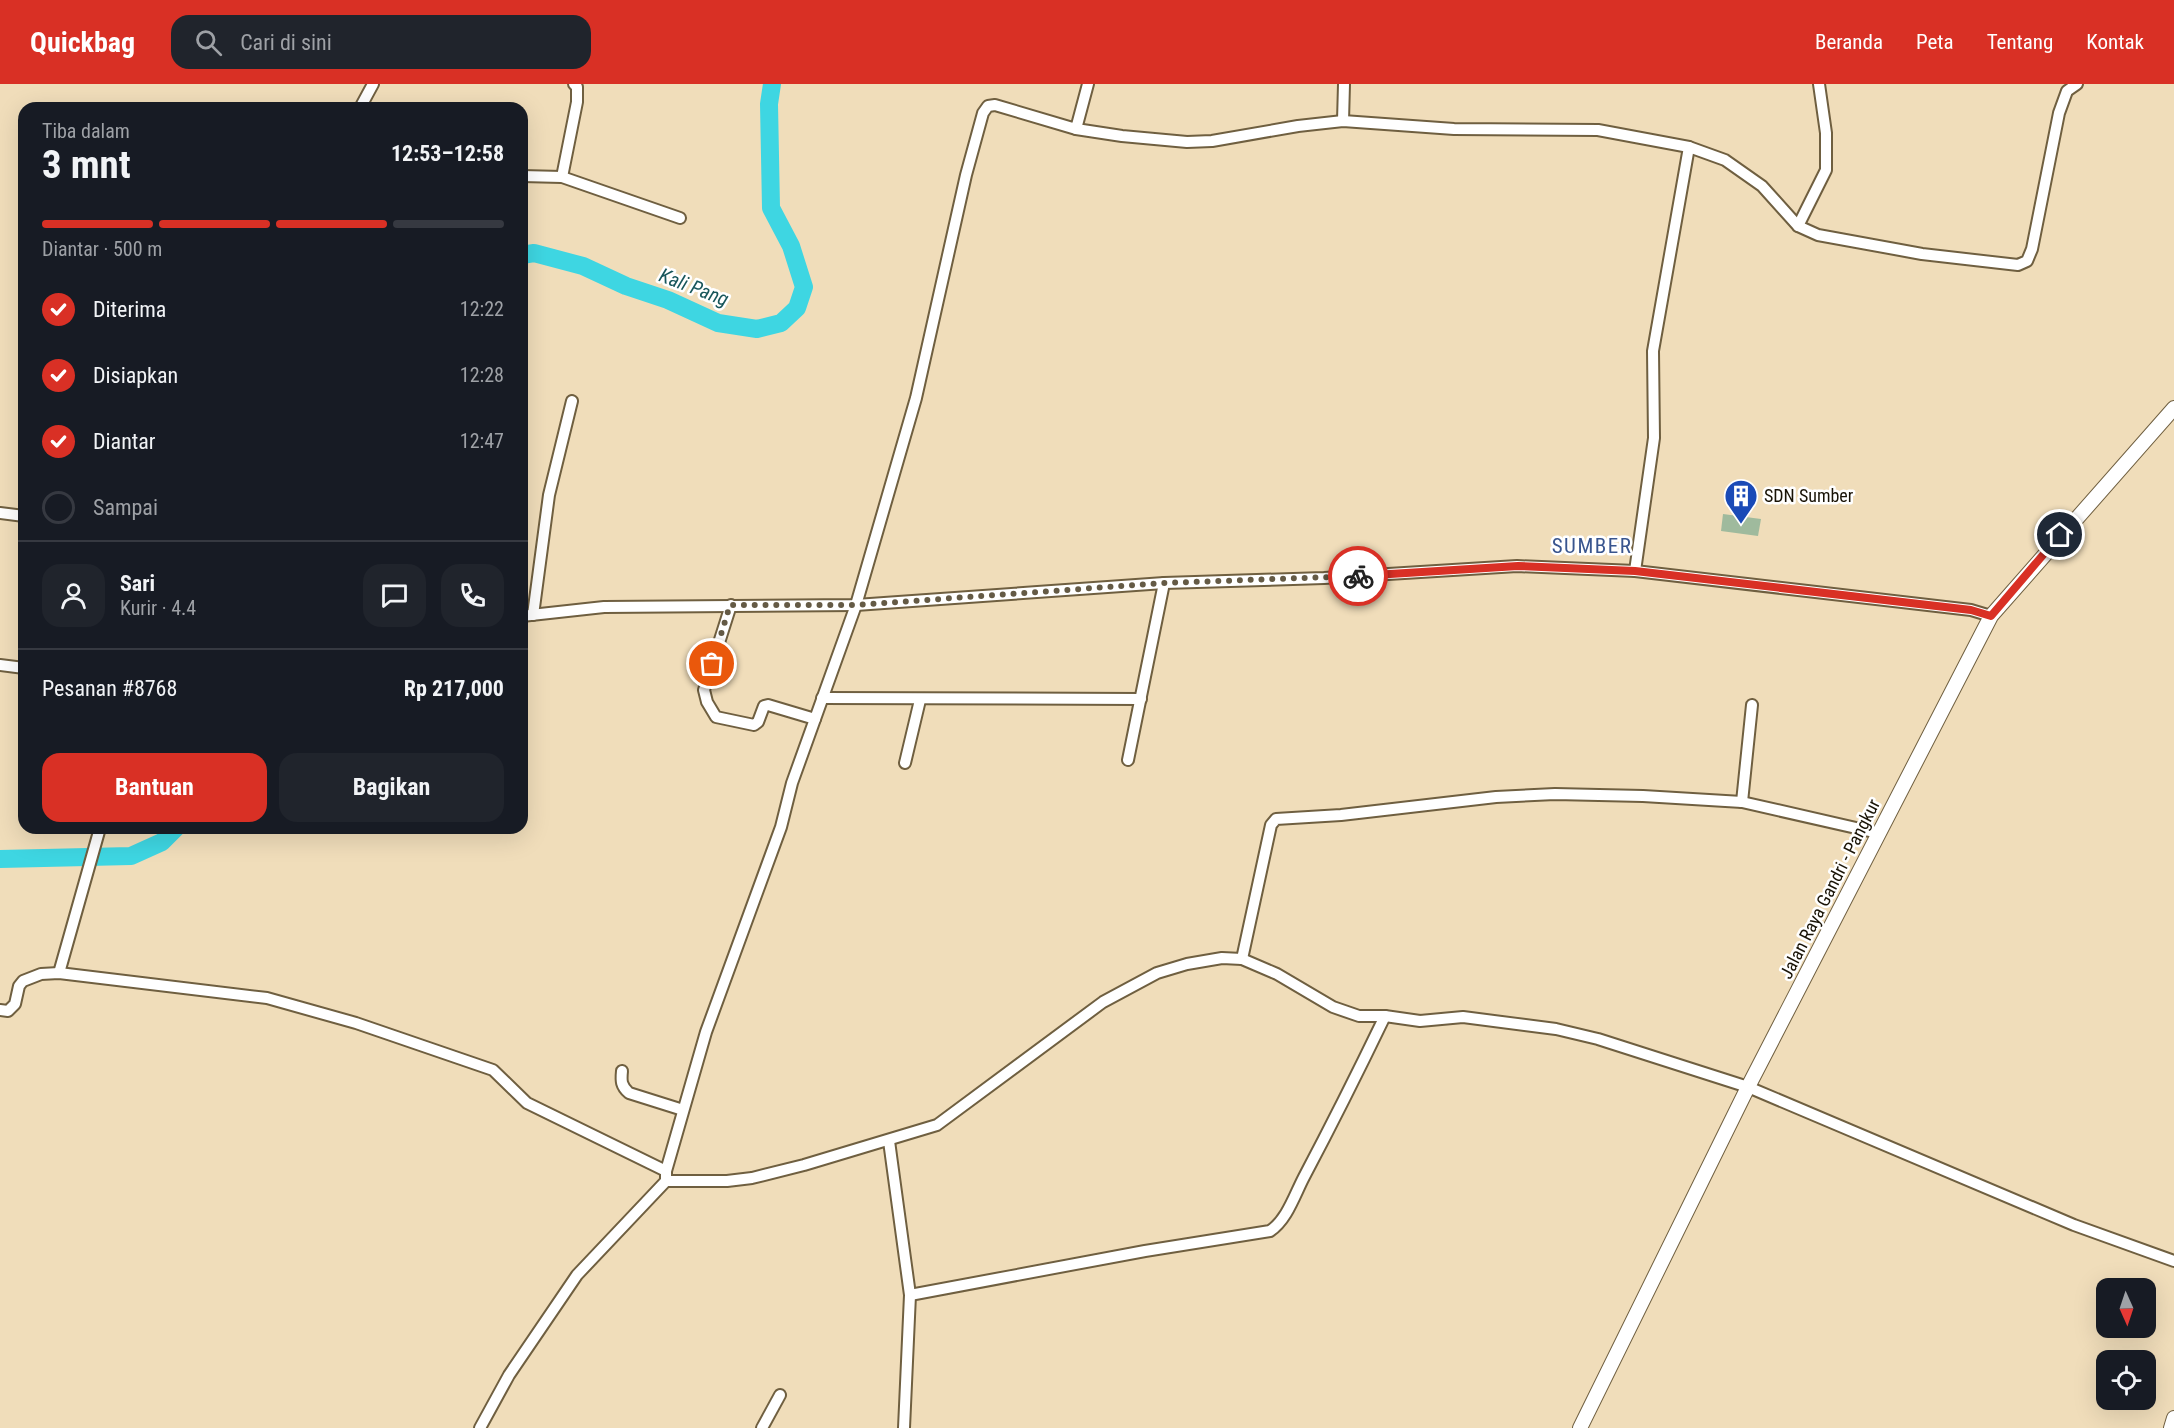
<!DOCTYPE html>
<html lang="id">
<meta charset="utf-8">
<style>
:root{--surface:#171b24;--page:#20242c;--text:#f1f3f6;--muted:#9ea1a6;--line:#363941;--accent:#d93025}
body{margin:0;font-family:"Roboto Condensed",sans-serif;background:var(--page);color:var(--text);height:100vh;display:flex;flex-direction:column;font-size:22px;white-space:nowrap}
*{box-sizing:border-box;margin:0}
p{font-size:20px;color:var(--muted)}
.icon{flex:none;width:33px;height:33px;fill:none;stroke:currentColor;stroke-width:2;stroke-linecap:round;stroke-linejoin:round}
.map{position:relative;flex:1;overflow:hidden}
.panel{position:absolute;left:18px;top:18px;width:510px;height:732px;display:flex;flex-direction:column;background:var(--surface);border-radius:18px;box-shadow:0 6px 24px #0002}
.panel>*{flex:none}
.needle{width:39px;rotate:177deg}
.buttons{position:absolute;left:2096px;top:1194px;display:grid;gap:12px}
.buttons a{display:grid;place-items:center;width:60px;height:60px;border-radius:12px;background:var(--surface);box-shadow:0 6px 24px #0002;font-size:30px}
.pin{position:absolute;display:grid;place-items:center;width:51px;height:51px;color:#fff;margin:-26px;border:3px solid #fff;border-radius:50%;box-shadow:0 2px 6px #0007}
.courier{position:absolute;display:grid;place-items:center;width:60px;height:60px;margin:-30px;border:4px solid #d93025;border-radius:50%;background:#fff;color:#222;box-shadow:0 2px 8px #0007}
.head em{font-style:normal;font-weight:700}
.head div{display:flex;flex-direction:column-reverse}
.head{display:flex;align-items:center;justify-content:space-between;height:102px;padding:0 24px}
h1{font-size:39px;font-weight:700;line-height:45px}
.bar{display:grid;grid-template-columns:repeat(4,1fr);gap:9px 6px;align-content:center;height:72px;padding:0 24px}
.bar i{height:8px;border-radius:4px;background:var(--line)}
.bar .on{background:var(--accent)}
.bar p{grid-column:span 4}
.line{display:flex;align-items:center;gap:15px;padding:0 24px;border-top:2px solid var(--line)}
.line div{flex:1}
.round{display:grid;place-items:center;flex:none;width:63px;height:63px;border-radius:18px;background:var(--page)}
ol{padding:0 24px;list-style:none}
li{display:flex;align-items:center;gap:18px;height:66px}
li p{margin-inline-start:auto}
li .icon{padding:6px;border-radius:50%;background:var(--accent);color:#fff;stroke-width:4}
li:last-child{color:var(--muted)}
li i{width:33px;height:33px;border:3px solid var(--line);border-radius:50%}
.cta{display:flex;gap:12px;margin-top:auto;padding:12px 24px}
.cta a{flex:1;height:69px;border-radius:18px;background:var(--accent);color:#fff;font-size:24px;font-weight:700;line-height:69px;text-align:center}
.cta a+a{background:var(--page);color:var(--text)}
header{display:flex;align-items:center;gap:36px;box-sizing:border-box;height:84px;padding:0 30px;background:var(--accent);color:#fff}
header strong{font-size:28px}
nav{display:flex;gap:33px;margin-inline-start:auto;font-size:21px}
.search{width:420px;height:54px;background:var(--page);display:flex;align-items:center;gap:15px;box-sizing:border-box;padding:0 21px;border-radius:18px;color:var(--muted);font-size:22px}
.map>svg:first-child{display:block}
</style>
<header>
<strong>Quickbag</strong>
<div class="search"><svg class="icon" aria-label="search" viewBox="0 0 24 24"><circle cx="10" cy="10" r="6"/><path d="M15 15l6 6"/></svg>Cari di sini</div>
<nav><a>Beranda</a><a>Peta</a><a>Tentang</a><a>Kontak</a></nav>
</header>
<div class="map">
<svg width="2174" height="1344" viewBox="0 0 2174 1344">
<rect width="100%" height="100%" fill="#f0ddba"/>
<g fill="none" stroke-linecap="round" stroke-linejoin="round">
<g stroke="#3ed6e2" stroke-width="18">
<path d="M522,171l12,-2 49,13 43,20 42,14 50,23 39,6 24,-6 16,-15 7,-21 -13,-41 -20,-38 -2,-104 3,-20"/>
<path d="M0,775l131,-3 31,-14 14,-14"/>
</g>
</g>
<path fill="#9fba9d" d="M1723,430l38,5 -3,17 -37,-5z"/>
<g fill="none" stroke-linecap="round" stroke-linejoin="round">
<g stroke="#6f5f40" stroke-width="14">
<g id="minor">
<path d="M360,24l13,-24"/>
<path d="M1343,37l1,-37"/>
<path d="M1076,45l46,7 65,6 25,-1 86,-15 45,-5 111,8 144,1 91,17 36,13 37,26 36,40 20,9 104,19 96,11 9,-4 5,-12 27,-136 8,-22 10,-7"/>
<path d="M522,92l40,1 118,41"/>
<path d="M562,93l15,-75v-15l-3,-3"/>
<path d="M1798,142l28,-56v-37l-7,-49"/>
<path d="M0,429l24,3"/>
<path d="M1635,487l19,-133 -1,-87 36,-204"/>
<path d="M731,521l-27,85 3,12 9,15 38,8 4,-3 6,-16 4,-1 47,14"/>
<path d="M533,531l16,-120 23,-94"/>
<path d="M522,532l82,-9 252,-2 308,-22 160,-5 193,-12 118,5 336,39 20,6"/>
<path d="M0,581l24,3"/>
<path d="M822,614l319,1"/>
<path d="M1128,676l36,-177"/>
<path d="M905,679l15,-63"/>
<path d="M1742,718l10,-97"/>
<path d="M1242,875l29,-134 5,-6 65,-4 155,-18 59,-3 88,2 99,6 136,31"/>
<path d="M59,889l41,-145"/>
<path d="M0,926l8,1 7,-7 4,-18 4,-5 18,-7 18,-1 208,25 89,25 137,47 34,33 139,68"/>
<path d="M622,987c-1,10 -1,15 7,22l54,17"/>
<path d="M889,1057l21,154 -6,133"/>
<path d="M666,1097h61l25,-3 52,-13 133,-40 166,-123 54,-29 30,-9 35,-6 20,1 35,15 56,33 26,9h26l35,5 43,-4 93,12 42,10 150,48 326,138 100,36"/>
<path d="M910,1211l235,-44 125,-20c17,-11 25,-37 34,-54 28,-53 55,-107 81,-161"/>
<path d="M480,1344l29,-53 68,-100 89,-94v-10l40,-139 75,-205 11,-44 64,-178 60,-207 50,-223 17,-62 5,-7 7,-1 81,24 12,-45"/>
<path d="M762,1344l18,-33"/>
</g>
</g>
<g stroke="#6f5f40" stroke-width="16">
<g id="tertiary">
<path d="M1580,1344l168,-341 243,-471 183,-208"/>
<path d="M2171,1344l3,-10"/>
</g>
</g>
<use href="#minor" stroke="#fff" stroke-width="10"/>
<use href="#tertiary" stroke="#fff" stroke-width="14"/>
</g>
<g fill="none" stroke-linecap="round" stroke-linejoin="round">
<path stroke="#645a45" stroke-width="6" stroke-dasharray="0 10.8" d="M712,580l18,-59h126l308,-22 194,-7"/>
<path stroke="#d93025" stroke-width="8" d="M1358,492l160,-10 117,5 336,39 20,6 69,-81"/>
</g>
<defs>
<g id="building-pin" transform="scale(1.725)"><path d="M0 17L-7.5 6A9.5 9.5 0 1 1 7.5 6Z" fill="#1a4ab7" stroke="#fff"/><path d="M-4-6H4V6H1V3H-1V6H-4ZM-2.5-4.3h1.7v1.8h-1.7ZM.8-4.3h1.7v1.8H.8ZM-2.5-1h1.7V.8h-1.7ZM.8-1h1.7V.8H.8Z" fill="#fff"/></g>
</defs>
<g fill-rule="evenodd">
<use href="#building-pin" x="1741" y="412"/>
</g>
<g text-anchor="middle" stroke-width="5" stroke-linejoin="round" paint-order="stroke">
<g font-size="18" fill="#191306" stroke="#fff" text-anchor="start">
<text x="1764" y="418">SDN Sumber</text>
</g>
<g font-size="18" fill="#191306" stroke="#fff">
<text transform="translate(1830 805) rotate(-63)" y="6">Jalan Raya Gandri - Pangkur</text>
</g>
<g font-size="20" font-style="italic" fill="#18565b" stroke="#fff">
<text transform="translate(694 203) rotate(21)" y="7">Kali Pang</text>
</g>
<g font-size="21" letter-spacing="1.5" fill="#39558e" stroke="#fff">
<text x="1592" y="469">SUMBER</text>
</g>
</g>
</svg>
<div class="buttons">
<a><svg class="needle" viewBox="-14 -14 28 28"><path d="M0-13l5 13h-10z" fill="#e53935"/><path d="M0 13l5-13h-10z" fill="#9ea1a6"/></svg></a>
<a><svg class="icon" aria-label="locate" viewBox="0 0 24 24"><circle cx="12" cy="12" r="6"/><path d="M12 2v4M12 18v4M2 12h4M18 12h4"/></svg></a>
</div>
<div class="pin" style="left:712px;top:580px;background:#ea580c"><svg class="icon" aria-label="bag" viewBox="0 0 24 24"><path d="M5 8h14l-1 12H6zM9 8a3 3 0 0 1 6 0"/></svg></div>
<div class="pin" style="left:2060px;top:451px;background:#1f2937"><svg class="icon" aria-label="home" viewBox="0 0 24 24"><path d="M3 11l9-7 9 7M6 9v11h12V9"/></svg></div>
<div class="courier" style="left:1358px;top:492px"><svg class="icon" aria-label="bike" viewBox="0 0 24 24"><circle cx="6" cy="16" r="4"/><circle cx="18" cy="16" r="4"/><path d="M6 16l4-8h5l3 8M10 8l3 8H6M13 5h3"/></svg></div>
<section class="panel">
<div class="head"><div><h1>3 mnt</h1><p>Tiba dalam</p></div><em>12:53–12:58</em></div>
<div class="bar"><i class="on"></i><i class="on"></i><i class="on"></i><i></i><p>Diantar · 500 m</p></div>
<ol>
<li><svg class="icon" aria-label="check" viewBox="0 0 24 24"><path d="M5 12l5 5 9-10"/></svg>Diterima<p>12:22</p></li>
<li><svg class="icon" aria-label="check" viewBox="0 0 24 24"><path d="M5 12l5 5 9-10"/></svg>Disiapkan<p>12:28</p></li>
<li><svg class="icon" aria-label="check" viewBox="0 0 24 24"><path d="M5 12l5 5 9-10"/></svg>Diantar<p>12:47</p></li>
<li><i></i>Sampai</li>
</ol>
<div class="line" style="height:108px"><a class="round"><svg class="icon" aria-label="person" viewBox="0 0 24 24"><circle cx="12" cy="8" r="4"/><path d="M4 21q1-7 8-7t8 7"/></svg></a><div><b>Sari</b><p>Kurir · 4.4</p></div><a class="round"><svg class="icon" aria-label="chat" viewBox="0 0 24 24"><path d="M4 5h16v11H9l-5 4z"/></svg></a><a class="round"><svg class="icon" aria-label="phone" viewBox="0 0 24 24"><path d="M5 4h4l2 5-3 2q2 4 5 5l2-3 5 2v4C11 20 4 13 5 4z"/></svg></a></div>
<div class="line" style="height:78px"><div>Pesanan #8768</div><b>Rp 217,000</b></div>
<div class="cta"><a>Bantuan</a><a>Bagikan</a></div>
</section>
</div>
